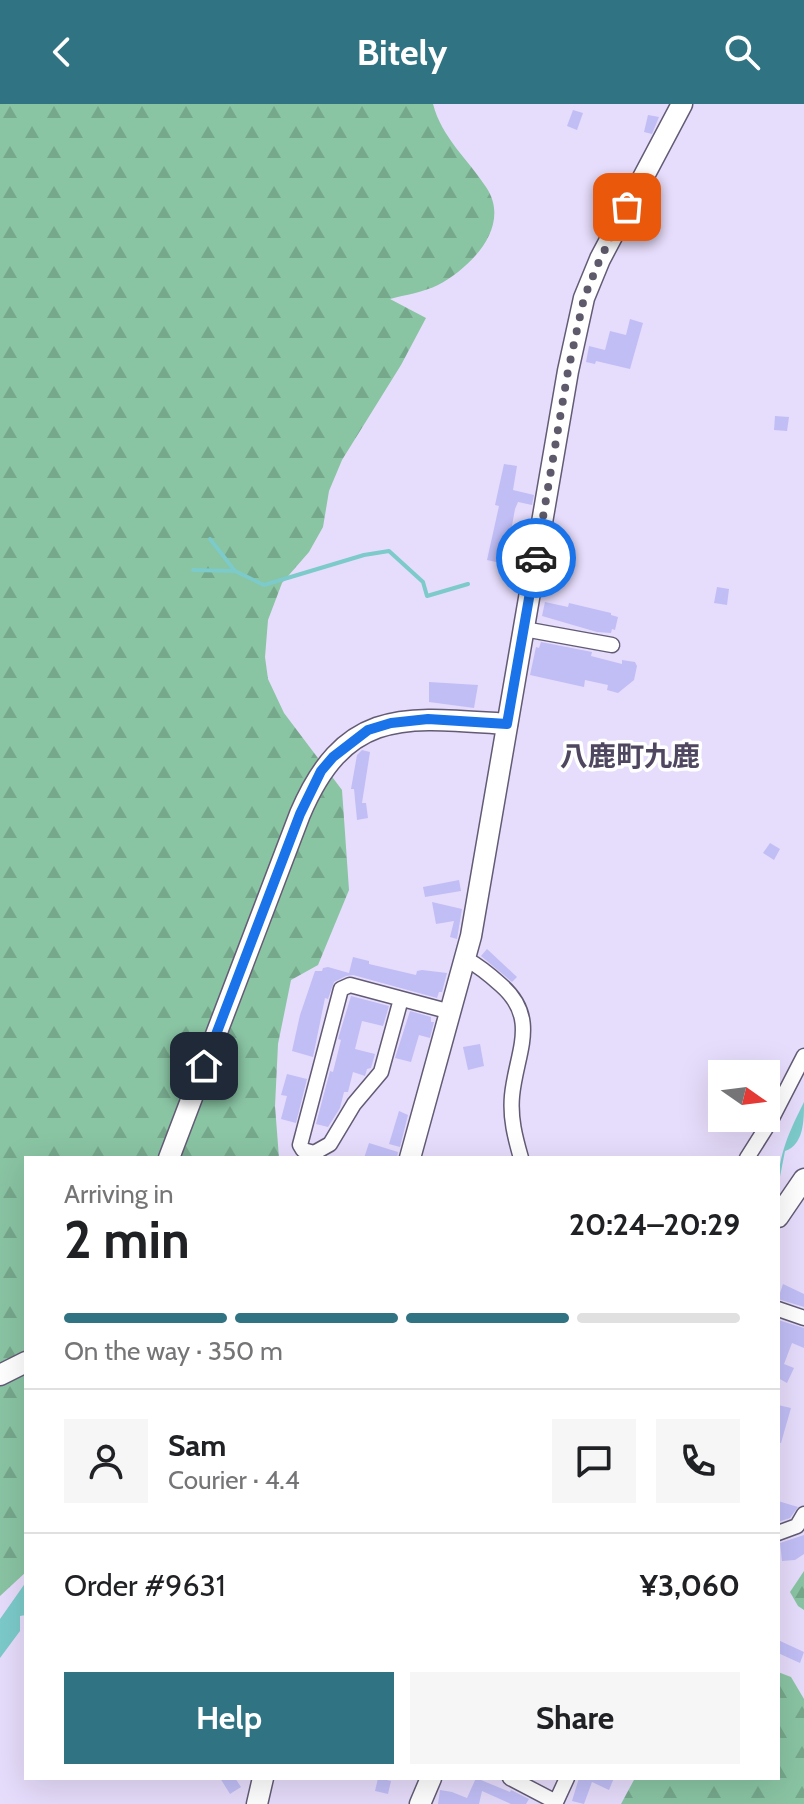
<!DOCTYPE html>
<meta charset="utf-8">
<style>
:root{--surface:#fff;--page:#f6f6f6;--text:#202124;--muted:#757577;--line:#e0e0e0;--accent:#307484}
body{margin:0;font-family:Cabin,"Noto Sans JP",sans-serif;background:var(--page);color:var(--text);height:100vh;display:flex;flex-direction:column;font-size:30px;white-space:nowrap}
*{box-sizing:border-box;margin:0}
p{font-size:26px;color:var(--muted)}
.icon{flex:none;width:44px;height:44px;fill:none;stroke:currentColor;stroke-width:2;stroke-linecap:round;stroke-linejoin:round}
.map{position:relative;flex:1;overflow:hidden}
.drawer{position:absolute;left:24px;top:1052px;width:756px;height:624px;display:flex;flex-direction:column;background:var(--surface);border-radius:0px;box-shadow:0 8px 32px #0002}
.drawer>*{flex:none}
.needle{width:52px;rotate:104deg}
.controls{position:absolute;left:708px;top:956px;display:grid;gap:16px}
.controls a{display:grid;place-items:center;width:72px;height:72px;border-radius:0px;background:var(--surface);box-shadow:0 8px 32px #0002;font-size:40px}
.pin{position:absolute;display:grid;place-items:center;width:68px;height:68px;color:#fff;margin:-34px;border-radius:16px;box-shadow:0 4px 12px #0006}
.courier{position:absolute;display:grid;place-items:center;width:80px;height:80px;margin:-40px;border:6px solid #1a73e8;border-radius:50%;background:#fff;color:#222;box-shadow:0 2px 10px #0007}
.overview em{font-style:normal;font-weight:800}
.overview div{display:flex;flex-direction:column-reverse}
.overview{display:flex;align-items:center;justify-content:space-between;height:136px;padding:0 40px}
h1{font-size:52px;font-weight:800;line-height:60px}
.bar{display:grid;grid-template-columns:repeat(4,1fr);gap:12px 8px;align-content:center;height:96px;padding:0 40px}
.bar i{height:10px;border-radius:6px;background:var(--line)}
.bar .active{background:var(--accent)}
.bar p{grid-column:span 4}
.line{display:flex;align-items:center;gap:20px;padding:0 40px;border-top:2px solid var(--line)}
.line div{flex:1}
.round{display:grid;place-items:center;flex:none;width:84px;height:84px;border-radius:0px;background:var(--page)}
.primary-button{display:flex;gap:16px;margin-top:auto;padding:16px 40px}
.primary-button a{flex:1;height:92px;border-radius:0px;background:var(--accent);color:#fff;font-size:32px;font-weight:800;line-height:92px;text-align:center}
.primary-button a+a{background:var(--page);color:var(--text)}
header{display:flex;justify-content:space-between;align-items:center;height:104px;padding:0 40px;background:var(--accent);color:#fff;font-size:36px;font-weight:800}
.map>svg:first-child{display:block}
</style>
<header><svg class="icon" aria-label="back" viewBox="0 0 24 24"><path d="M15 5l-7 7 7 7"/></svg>Bitely<svg class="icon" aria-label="search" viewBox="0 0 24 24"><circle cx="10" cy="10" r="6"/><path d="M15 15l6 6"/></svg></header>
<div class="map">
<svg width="804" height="1700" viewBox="0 0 804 1700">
<defs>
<pattern id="forest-firs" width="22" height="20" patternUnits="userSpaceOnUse" patternTransform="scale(2)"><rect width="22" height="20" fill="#89c4a3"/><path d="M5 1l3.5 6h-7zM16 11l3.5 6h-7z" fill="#76a88c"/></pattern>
</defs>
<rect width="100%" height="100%" fill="#e6dcfb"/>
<g fill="url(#forest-firs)">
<path d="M0,0h433c9,34 34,54 53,83 26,38 -14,80 -48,98 -14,7 -33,10 -48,14l36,19 -25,47 -59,95 -13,31 -6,36 -14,25 -27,31 -14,37 -3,37 3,22 16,34 58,77 7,100 -31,75 -27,15 -13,64 -3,62 4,52h-253v414l-26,24z"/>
<path d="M804,1467v39l-6,-4 -8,-14z"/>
<path d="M778,1568l13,5 13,22v105h-183l14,-26h143z"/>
</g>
<g fill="#7ccaca">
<path d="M804,998c0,18 0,43 -19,49l-7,36c0,-32 12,-57 26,-85z"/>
<path d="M26,1478v33l-6,1v15l-20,27v-39z"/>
</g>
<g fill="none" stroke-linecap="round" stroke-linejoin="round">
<g stroke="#7ccaca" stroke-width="4">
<path d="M210,435l25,32"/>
<path d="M193,466l42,1 29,14 100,-30 25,-4 34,31 4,14 41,-12"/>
</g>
</g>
<g fill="#c1bef6">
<path d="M573,6l10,3 -6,17 -10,-4z"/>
<path d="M648,11l11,2 -7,17 -8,-2z"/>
<path d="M630,215l13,4 -13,46 -34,-8 -1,3 -9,-2 3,-16 16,4 5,-19 16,4z"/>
<path d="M775,312l14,1 -2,14 -13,-1z"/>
<path d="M504,360l13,2 -4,24 21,5 -2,10 -14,-3 -3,7 -4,22 13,3 -2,12 3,1 -3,13 -5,-2 -2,8 -28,-6 12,-54 -4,-1z"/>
<path d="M717,483l12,2 -2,16 -13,-2z"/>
<path d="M545,498l23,5 1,-4 42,10v2l7,2 -3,13 -3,-1 -1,4 -14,-1 -55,-16z"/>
<path d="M541,538l51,10 -1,4 31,8v-4l13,2 2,4 -3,14 -16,13 -11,-3 1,-5 -23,-5 -1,7 -54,-12 6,-28 3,1z"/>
<path d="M429,578l49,3 -4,23 -45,-6z"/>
<path d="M362,646l8,2 -8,51h4l2,15 -11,2 -3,-31h-3l6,-34z"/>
<path d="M770,739l10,6 -6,11 -11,-7z"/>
<path d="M459,776l2,11 -36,6 -2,-10z"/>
<path d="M432,798l30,7 -5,30 -7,-2 4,-16 -18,3z"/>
<path d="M487,845l30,28 -5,5 -31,-26z"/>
<path d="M353,853l16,4v3l47,11 1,-4 5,-1 25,3 -5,19h-3l-2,6 -84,-23 -7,1 -12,6 -6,17 -3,-1 -12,59 -21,-6 8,-36 15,-44h7l1,-3 5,-1 21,6z"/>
<path d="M351,892l38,10 -6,20 -21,-5 -7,28 20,5 -4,14 -4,1 -2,7 -12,-4 -5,20h-4l-4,16 -12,19 -12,-3 14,-53 3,1 8,-32 -3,-1z"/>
<path d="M410,907l21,6v5h3l-4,16 -11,-3 -8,27 -16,-4z"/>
<path d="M480,940l4,22 -16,4 -5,-23z"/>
<path d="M287,970l20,5 -11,44 -15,-4 6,-23 -6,-1z"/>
<path d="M399,1007l9,4 -8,32 -11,-3z"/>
<path d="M369,1039l29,9 -1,6h-33z"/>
<path d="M783,1180l21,10v13l-26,-8z"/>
<path d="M778,1216l26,8v20l-12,-5 -8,21 10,4 -7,15 -9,-5z"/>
<path d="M778,1301l13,3 -10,35 -3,-1z"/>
<path d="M778,1397l20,6 -8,11 -12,4z"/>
<path d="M804,1431v19l-9,6 -13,1 -2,-18z"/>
<path d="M778,1536l26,12 -4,11 -22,-10z"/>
<path d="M220,1674h15l6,9 -11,7z"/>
<path d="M378,1674l13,3 -3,13 -13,-3z"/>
<path d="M476,1674l34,14 1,-2 18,9 -3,5h-15l-29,-13 -3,13h-41l2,-14 12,2 15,6z"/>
<path d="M579,1674h35l-5,12 -17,-8 -8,22 -12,-3z"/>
</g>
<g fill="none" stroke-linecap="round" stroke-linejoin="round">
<g stroke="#635b75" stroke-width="17">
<g id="street">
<path d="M524,525l88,16"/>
<path d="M466,855c13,7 24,16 35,26 39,34 15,68 11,111 -2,22 3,41 9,62"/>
<path d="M401,895l-20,73 -27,32 -24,40 -16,9 -11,-3 -3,-5 41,-156 9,-4 101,27"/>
<path d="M747,1054l24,-38 33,-64"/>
<path d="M778,1205l26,9"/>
<path d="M778,1429l19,-7 7,-12"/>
<path d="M510,1674l46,24 11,-24"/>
</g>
</g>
<g stroke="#635b75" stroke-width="23">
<g id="secondary">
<path d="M169,1054l131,-344c46,-108 106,-97 207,-90"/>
<path d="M410,1054l61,-222 97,-565 16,-73 16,-39 82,-155"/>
<path d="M778,1113l26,-38"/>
<path d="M0,1271l26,-13"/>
<path d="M257,1700l6,-26"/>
<path d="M420,1700l11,-26"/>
</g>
</g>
<use href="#street" stroke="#fff" stroke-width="14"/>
<use href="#secondary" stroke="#fff" stroke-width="20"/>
</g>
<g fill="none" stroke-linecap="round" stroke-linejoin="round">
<path stroke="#5f5a6b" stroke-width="8" stroke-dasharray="0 14.4" d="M536,454l32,-187 16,-73 16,-39 27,-52"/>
<path stroke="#1a73e8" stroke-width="10" d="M204,962l96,-252 21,-43 12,-14 35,-27 23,-7 37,-4 79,5 29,-166"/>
</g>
<g text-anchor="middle" stroke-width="7" stroke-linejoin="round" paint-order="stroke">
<g font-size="28" font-weight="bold" fill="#4f475f" stroke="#fff">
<text x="630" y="662">八鹿町九鹿</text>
</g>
</g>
</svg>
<div class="controls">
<a><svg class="needle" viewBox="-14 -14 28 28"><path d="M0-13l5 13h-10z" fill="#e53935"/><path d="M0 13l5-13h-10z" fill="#757577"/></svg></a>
</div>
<div class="pin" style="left:627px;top:103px;background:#ea580c"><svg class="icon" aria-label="bag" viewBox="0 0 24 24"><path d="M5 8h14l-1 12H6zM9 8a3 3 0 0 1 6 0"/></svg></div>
<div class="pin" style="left:204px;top:962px;background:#1f2937"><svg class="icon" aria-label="home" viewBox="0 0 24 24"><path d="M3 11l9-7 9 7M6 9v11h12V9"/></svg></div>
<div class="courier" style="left:536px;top:454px"><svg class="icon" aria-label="car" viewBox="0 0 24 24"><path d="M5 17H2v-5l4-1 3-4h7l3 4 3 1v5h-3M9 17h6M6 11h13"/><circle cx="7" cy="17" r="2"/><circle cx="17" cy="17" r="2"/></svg></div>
<section class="drawer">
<div class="overview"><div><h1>2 min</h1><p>Arriving in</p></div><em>20:24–20:29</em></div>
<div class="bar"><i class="active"></i><i class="active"></i><i class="active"></i><i></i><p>On the way · 350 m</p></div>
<div class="line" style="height:144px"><a class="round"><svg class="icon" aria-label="person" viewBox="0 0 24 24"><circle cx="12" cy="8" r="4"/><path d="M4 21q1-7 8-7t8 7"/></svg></a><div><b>Sam</b><p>Courier · 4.4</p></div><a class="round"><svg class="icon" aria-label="chat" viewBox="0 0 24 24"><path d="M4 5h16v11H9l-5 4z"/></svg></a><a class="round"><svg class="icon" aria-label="phone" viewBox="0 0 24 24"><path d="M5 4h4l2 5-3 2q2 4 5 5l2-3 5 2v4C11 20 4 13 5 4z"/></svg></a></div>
<div class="line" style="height:104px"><div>Order #9631</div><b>¥3,060</b></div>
<div class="primary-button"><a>Help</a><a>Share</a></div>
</section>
</div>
